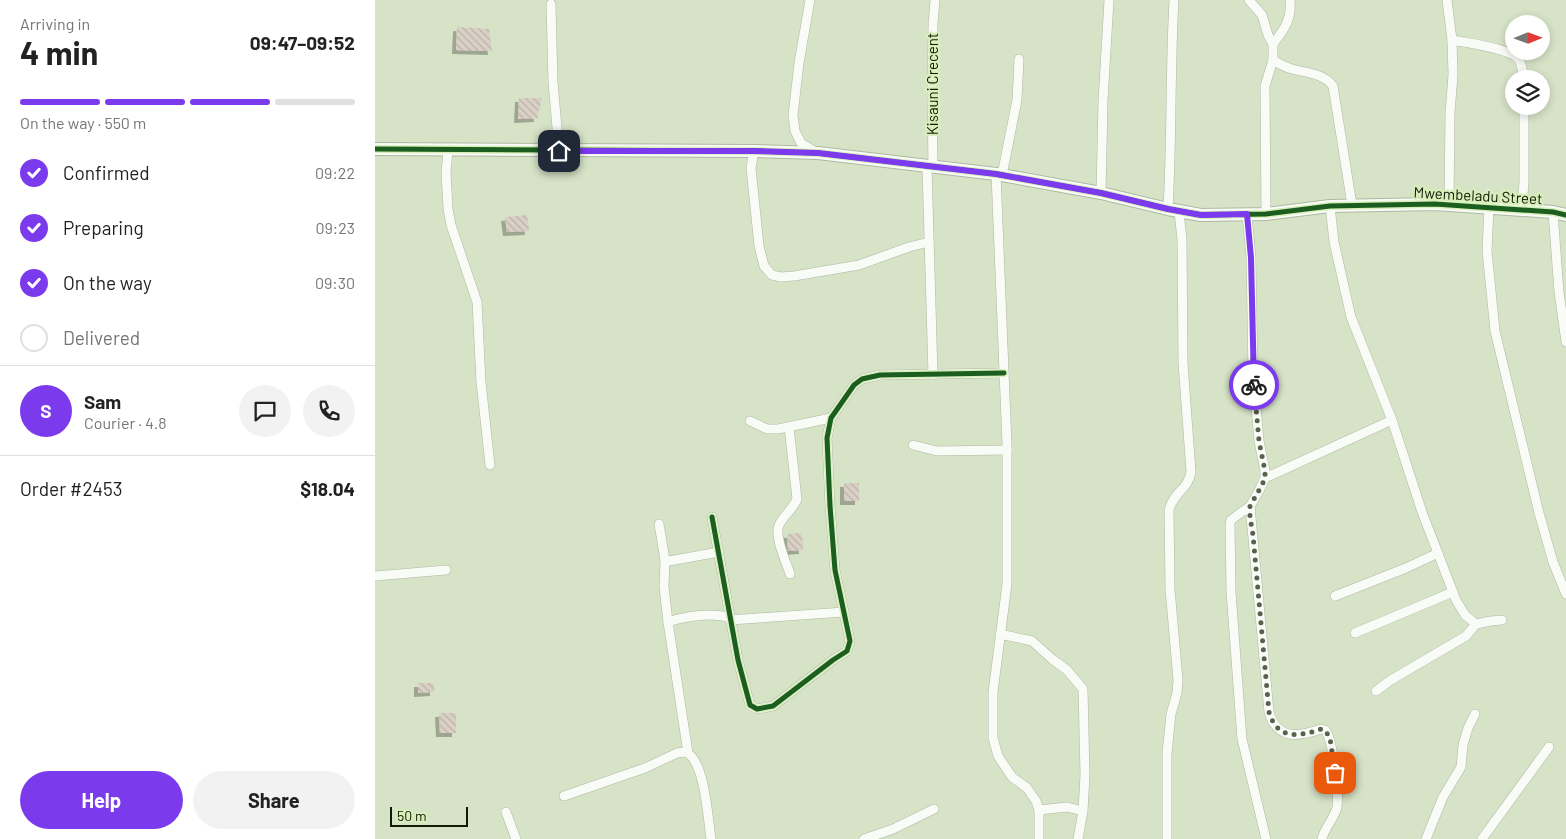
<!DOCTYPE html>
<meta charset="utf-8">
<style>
:root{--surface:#fff;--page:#f2f2f2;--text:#222;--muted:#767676;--line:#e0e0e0;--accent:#7c3aed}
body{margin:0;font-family:Barlow,sans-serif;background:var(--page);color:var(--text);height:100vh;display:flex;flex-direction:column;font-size:19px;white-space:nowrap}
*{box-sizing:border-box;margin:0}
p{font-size:16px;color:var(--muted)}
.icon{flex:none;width:28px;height:28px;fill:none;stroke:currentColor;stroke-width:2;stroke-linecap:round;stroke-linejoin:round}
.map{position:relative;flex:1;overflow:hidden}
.details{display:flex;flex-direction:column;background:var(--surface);width:375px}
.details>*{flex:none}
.needle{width:32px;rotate:89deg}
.buttons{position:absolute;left:1130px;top:15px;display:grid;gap:10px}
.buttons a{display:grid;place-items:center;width:45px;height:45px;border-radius:50%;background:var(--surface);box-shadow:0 2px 8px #0003;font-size:25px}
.scale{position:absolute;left:15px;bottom:12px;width:78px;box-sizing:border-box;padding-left:5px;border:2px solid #131b07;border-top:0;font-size:14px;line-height:18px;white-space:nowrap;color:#131b07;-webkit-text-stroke:4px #d8efbb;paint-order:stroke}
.pin{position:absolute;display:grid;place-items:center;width:42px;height:42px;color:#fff;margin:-21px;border-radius:10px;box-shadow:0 2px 8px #0006}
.courier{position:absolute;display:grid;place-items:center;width:50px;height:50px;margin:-25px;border:4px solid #7c3aed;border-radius:50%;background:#fff;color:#222;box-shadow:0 1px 6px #0007}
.head em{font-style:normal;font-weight:700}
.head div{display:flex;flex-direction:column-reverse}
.head{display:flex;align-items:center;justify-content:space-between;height:85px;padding:0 20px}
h1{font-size:32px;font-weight:700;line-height:38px}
.bar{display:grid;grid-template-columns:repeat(4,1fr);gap:8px 5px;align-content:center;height:60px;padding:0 20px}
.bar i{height:6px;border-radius:4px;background:var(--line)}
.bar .active{background:var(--accent)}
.bar p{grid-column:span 4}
.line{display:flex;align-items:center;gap:12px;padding:0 20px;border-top:1px solid var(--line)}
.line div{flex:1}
.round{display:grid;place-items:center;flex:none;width:52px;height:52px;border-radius:26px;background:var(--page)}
ol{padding:0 20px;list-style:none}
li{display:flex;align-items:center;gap:15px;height:55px}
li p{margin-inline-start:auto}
li .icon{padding:5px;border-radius:50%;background:var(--accent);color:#fff;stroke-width:4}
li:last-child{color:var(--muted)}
li i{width:28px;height:28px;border:2px solid var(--line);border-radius:50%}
.primary-button{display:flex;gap:10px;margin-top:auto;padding:10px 20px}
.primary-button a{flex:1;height:58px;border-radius:30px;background:var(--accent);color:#fff;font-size:20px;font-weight:700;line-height:58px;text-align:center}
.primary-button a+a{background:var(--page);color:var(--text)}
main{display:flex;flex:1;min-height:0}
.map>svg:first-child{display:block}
</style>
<main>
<section class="details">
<div class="head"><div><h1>4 min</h1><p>Arriving in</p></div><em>09:47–09:52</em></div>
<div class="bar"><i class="active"></i><i class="active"></i><i class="active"></i><i></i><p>On the way · 550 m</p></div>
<ol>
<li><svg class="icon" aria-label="check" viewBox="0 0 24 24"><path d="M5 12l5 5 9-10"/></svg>Confirmed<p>09:22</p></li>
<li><svg class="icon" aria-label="check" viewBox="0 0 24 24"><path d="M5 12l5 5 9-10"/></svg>Preparing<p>09:23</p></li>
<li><svg class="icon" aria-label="check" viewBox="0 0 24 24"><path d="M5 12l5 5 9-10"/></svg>On the way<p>09:30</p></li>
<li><i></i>Delivered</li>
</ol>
<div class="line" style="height:90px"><b class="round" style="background:var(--accent);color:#fff">S</b><div><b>Sam</b><p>Courier · 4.8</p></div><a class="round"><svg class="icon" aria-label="chat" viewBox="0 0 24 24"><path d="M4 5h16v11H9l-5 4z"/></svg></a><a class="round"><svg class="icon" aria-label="phone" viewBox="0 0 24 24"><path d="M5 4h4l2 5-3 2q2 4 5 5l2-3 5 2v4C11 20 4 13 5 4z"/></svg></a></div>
<div class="line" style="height:65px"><div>Order #2453</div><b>$18.04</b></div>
<div class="primary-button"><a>Help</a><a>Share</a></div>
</section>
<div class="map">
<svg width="1191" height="839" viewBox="0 0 1191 839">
<defs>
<pattern id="building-back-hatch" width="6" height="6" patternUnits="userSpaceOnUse" patternTransform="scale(1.25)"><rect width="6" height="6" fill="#dad0c6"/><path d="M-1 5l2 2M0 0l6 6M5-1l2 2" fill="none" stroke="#bab2a9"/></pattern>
<filter id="shadow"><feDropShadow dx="-4" dy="4" stdDeviation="0" flood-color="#0004"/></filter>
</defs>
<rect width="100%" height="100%" fill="#d7e3c7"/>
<g fill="url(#building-back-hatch)" filter="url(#shadow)">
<path d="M82,27l32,2 3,22 -36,-1z"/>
<path d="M144,98h22l-1,12 -3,2 1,6 -20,1z"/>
<path d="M152,215l2,16 -22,1 -2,-15z"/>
<rect x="469" y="483" width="15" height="18"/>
<path d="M427,533l1,17 -15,1 -1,-17z"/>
<path d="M43,683h16v9l-16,1z"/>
<path d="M64,713h17v20h-16z"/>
</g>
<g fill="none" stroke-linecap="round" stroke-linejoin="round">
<g stroke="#aeb8a2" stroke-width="10">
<g id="street">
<path d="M435,0l-11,63 -6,52 2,16 6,12 15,9"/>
<path d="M874,0l13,15 6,20 5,9v16l-8,26 1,128"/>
<path d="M1072,0l5,40 1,35 -3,38 -1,92"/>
<path d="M176,4l2,78 6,69"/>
<path d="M1077,40c14,3 60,8 67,20 3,5 4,13 4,19"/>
<path d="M898,44c11,-14 19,-25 17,-44"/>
<path d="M898,60c6,4 12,7 19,9 14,4 31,4 41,17l19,119"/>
<path d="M73,151l-2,21 2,37 3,16 26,77 4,80 9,83"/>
<path d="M379,151l-3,17 8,78 5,20 8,9 9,2 13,-1 65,-11 50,-18 20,-5"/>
<path d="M552,167l6,208"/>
<path d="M558,167l-1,-73 1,-70 2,-24"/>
<path d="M621,174l11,271v139l-14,108v46l5,18 14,21 15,11 9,13 3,9v29"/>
<path d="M627,175l15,-75 2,-41"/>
<path d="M726,193l2,-92 6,-101"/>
<path d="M955,206l4,36 17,75 41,103 30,92 34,88 9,15 11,9 15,-3 11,-1"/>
<path d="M1114,208l-2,43 8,80 44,182 14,49 13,32"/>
<path d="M793,209c4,-70 2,-139 6,-209"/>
<path d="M1147,210l2,-29v-75"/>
<path d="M1178,212l6,80 7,50"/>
<path d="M872,214l4,44 2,116 6,67 6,30v7l-6,13 -9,15 -19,14 -1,4 1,68 11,147 24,100"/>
<path d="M375,421l17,8h11l53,-11"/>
<path d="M414,427l8,72c-4,10 -13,16 -18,26 -5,11 7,37 11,49"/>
<path d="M538,445l24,6 70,-1"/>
<path d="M890,478l127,-58"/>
<path d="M875,506l19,206c8,28 29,25 52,17l4,1c8,9 14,63 12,77 -2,11 -13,21 -15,32"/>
<path d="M337,517l26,143 12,45 7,4 16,-3 60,-46 14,-9 3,-10 -15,-71 -5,-64 -3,-68 4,-20 23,-33 8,-6 18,-4 124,-2"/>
<path d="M284,524l6,36 4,1 50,-9"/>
<path d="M290,560l-1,27 4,35 20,131"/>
<path d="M0,576l71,-6"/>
<path d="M960,596l71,-28 32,-15"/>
<path d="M355,620l114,-8"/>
<path d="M293,622c18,-6 44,-10 62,-4"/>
<path d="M980,633l98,-41"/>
<path d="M625,634l32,7 20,18 15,11 16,19 2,86 -2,36 -5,28"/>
<path d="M1001,691l15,-11 75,-44 10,-12"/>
<path d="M189,796l81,-28 32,-15 9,-1c19,9 22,67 25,87"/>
<path d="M664,810l28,-3 16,4"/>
<path d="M131,812l10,27"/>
<path d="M489,839l29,-10 41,-20"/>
<path d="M792,839v-86l4,-39 6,-21 1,-13 -8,-91 -1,-79c5,-19 19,-20 22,-38l-8,-109 -1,-123 -3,-29"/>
<path d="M1051,839l17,-42 18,-30 2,-22 5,-17 7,-14"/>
<path d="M1107,839l67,-92"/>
</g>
</g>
<g stroke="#aeb8a2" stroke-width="14">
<path id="secondary" d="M0,149l379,2 64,2 178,21 105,19 67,16 33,6 65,-1 64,-8 105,-2 118,8 13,3"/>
</g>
<use href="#street" stroke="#f9fbf7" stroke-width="9"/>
<use href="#secondary" stroke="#f9fbf7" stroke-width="12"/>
<g stroke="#d8efbb" stroke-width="8">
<g id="cycleway">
<path d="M0,149l379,2 64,2 178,21 105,19 67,16 33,6 65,-1 64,-8 105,-2 118,8 13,3"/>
<path d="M337,517l26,143 12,45 7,4 16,-3 60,-46 14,-9 3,-10 -15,-71 -5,-64 -3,-68 4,-20 23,-33 8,-6 18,-4 124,-2"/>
</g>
</g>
<use href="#cycleway" stroke="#1b5e20" stroke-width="5"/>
</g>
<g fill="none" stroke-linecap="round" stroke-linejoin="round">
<path stroke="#58614a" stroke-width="5" stroke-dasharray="0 9" d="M879,385l5,56 6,30v7l-3,7 -12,21v11l3,18 16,177c8,28 29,25 52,17l4,1 5,8 5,35"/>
<path stroke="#7c3aed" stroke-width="6" d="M184,151h195l64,2 178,21 105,19 67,16 33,6 46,-1 4,44 3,127"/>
</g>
<g text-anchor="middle" stroke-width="4.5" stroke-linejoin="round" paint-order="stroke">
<g font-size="15" fill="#131b07" stroke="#d8efbb">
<text transform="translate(558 84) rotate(-90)" y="5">Kisauni Crecent</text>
<text transform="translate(1103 196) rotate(3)" y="5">Mwembeladu Street</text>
</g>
</g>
</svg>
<div class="buttons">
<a><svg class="needle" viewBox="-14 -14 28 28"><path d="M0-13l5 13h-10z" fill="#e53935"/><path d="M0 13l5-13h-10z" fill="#767676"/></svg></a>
<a><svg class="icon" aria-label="layers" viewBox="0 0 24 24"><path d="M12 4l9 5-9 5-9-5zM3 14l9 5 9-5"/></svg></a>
</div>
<div class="scale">50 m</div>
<div class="pin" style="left:960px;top:773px;background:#ea580c"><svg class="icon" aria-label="bag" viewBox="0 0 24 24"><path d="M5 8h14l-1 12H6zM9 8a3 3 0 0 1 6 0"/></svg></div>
<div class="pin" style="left:184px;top:151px;background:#1f2937"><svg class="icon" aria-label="home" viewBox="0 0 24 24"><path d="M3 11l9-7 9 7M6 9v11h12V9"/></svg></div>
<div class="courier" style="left:879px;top:385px"><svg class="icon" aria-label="bike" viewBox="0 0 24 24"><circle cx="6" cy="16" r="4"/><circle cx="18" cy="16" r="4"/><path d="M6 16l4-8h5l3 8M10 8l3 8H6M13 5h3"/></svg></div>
</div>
</main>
